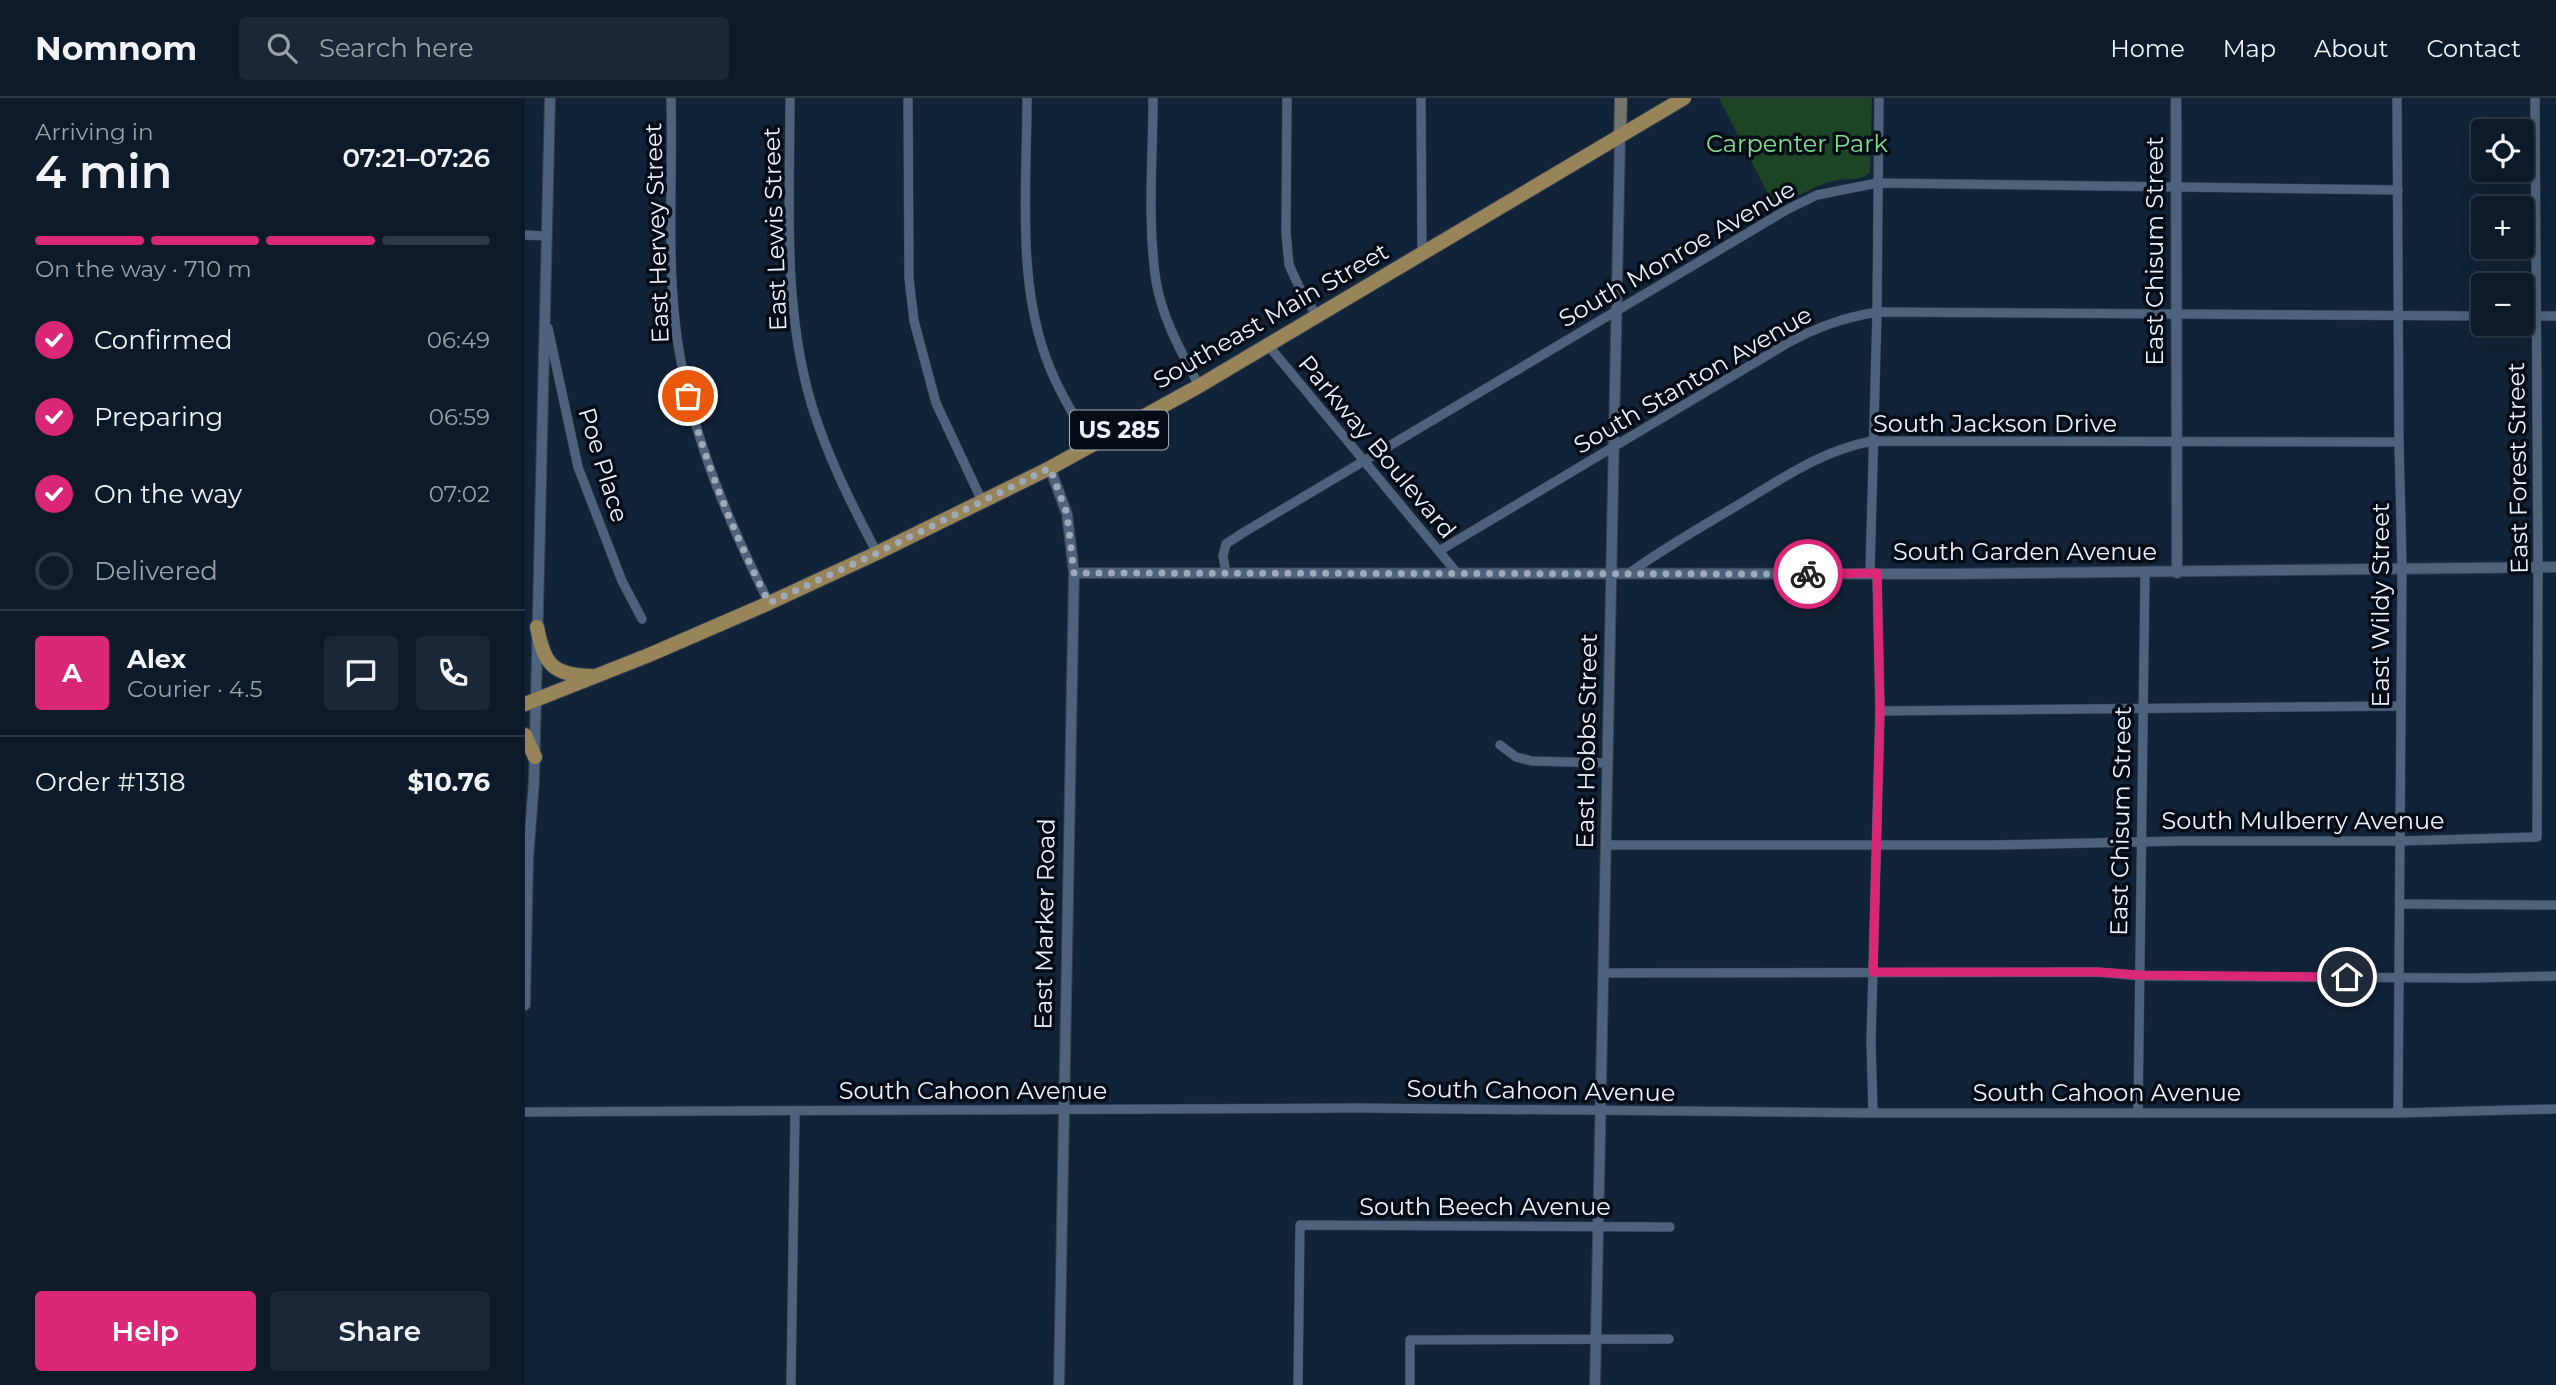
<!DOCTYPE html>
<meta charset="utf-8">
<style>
:root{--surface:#0d1a2a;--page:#1b2736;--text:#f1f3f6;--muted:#9aa1a8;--line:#2d3847;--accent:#db2777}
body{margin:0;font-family:Montserrat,sans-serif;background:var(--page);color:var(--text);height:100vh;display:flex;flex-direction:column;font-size:26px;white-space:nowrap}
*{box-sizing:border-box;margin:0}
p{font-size:23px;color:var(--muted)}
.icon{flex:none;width:38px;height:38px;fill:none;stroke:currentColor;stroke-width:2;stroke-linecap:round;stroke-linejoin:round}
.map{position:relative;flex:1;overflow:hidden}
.side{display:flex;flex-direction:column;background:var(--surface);width:525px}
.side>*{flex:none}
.fabs{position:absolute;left:1946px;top:21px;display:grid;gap:14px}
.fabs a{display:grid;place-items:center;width:63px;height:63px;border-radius:7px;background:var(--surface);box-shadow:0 4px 18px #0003,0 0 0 2px var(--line);font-size:35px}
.pin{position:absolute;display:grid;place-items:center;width:60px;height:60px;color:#fff;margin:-30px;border:4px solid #fff;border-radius:50%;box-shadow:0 2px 7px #0007}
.courier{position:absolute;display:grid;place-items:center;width:70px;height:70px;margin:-35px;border:5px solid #db2777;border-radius:50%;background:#fff;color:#222;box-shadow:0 2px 9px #0007}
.headline em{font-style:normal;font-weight:600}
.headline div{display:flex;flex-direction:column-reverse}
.headline{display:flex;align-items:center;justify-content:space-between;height:119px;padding:0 35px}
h1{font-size:46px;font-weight:600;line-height:52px}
.bar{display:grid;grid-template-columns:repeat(4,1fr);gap:10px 7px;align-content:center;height:84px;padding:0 35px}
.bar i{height:9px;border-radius:5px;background:var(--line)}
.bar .on{background:var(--accent)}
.bar p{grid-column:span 4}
.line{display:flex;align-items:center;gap:18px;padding:0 35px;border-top:2px solid var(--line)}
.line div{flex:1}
.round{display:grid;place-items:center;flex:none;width:74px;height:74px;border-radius:7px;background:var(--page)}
ol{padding:0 35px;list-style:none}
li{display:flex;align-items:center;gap:21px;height:77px}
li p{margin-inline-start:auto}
li .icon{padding:7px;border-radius:50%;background:var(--accent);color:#fff;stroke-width:4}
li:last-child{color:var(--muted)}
li i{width:38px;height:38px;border:4px solid var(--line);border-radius:50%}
.cta{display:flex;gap:14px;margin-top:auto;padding:14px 35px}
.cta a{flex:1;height:80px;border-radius:7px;background:var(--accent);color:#fff;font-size:28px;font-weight:600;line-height:80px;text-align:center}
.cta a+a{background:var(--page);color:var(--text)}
header{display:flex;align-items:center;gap:42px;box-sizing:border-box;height:98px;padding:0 35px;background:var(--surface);border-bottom:2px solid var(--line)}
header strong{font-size:33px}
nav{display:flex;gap:38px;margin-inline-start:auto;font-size:24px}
.search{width:490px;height:63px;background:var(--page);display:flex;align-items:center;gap:18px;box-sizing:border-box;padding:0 24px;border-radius:7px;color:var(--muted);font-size:26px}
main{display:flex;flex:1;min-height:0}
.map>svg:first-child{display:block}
</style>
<header>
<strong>Nomnom</strong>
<div class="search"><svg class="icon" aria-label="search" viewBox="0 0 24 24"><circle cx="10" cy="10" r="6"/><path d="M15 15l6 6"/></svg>Search here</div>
<nav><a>Home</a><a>Map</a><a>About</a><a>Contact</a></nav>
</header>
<main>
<section class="side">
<div class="headline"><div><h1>4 min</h1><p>Arriving in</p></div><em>07:21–07:26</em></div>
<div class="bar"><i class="on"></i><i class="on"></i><i class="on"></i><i></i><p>On the way · 710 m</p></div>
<ol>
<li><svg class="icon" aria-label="check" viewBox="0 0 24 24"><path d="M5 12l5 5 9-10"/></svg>Confirmed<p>06:49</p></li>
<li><svg class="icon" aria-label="check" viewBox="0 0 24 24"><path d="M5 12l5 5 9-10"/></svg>Preparing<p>06:59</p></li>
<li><svg class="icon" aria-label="check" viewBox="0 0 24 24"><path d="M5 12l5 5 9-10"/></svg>On the way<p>07:02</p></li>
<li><i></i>Delivered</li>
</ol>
<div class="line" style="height:126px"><b class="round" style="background:var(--accent);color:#fff">A</b><div><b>Alex</b><p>Courier · 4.5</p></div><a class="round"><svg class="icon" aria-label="chat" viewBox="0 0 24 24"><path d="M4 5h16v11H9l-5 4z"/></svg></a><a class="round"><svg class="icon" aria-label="phone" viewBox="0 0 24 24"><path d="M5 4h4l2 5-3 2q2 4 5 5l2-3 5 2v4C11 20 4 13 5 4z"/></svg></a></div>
<div class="line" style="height:91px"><div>Order #1318</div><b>$10.76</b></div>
<div class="cta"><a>Help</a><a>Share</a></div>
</section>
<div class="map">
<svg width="2031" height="1287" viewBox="0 0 2031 1287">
<rect width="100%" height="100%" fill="#112338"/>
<path fill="#1d4424" d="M1194,0h153l-2,74c-9,10 -20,6 -32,8 -22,4 -43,18 -63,28z"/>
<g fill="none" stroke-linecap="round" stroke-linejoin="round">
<g stroke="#333e50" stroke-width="10">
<g id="minor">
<path d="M146,0c2,74 -4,150 4,223 11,101 49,192 94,282"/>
<path d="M265,0c0,102 -8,209 22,308 16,52 40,99 65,147"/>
<path d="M383,0l1,180 5,43 22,82 46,98"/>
<path d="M502,0c0,83 -10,178 18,257 11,32 29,61 47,90"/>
<path d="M628,0c0,60 -6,123 3,183 6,37 26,72 43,105"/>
<path d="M762,0l-1,134 3,33 12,26 16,25"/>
<path d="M896,0l1,155"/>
<path d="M1872,0l2,344 3,125 -4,546"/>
<path d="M0,137l21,1"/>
<path d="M1997,218h34"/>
<path d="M23,230l30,139 44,114 20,38"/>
<path d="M743,247l189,228"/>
<path d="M914,453l347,-207c31,-17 56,-26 91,-32l606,4"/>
<path d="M1345,475l7,-261 2,-214"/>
<path d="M701,476l-3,-18 3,-12 15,-10 547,-325 29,-14 60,-12 521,7"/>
<path d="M1103,476c33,-24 69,-45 105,-66 46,-27 86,-57 139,-67l527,1"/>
<path d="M1355,613l521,-5"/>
<path d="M975,647l16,12 16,4 75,2"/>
<path d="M1081,747h388l187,-4h220l136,-4 1,-270 -3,-469"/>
<path d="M1875,806l156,1"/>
<path d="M1078,875l495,-1 42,4 332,2 84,-2"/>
<path d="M0,1014l833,-4 515,5h525l158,-4"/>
<path d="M1348,1015l-2,-71 9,-331 -3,-138"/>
<path d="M1613,1015l7,-540"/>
<path d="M266,1287l4,-274"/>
<path d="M773,1287l2,-160 370,2"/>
<path d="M885,1287v-45l259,-1"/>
</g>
</g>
<g stroke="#333e50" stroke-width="12">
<g id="tertiary">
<path d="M1651,0l1,475"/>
<path d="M525,370l17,46 7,59 -15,812"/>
<path d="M549,475l873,1 609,-7"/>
<path d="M0,907l3,-146 6,-78 16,-683"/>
<path d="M1070,1287l25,-1249"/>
</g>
</g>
<g stroke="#333e50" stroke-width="14">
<path id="secondary" d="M1095,38l1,-38"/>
</g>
<g stroke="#333e50" stroke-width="16">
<g id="primary">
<path d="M12,529c7,37 15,48 54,49"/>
<path d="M0,606l124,-49 120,-52 108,-50 173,-85 149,-82 485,-288"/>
<path d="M0,637l10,22"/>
</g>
</g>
<use href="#minor" stroke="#4e637b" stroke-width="9"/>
<use href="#tertiary" stroke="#4e637b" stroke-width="10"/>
<use href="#secondary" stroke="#73746a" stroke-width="12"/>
<use href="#primary" stroke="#978459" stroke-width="14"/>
</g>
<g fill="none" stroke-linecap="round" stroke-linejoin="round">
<path stroke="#9eaab9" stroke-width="7" stroke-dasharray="0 12.6" d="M163,298c20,75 46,137 81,207l108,-50 173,-85 17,46 7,59 734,1"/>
<path stroke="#db2777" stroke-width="9" d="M1283,476l69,-1 3,138 -7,261h225l42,3 207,2"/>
</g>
<g text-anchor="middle" stroke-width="7" stroke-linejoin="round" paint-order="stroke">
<rect fill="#050c15" stroke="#a5aeb9" stroke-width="2" x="545" y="312.5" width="98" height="39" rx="5"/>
<g font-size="23" font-weight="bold" fill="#eaf3ff">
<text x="594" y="340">US 285</text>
</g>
<g font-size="24" fill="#81df90" stroke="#050c15">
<text x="1272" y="54">Carpenter Park</text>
</g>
<g font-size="24" fill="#eaf3ff" stroke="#050c15">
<text transform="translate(250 131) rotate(-92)" y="8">East Lewis Street</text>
<text transform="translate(132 135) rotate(-92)" y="8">East Hervey Street</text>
<text transform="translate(1630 153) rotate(-90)" y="8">East Chisum Street</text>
<text transform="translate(1152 156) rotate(-30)" y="8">South Monroe Avenue</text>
<text transform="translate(746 218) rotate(-30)" y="8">Southeast Main Street</text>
<text transform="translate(1168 282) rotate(-30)" y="8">South Stanton Avenue</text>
<text x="1470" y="334">South Jackson Drive</text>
<text transform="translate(852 349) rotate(50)" y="8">Parkway Boulevard</text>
<text transform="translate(78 367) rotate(73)" y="8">Poe Place</text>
<text transform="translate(1993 370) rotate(-91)" y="8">East Forest Street</text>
<text x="1500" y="462">South Garden Avenue</text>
<text transform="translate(1856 507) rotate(-90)" y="8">East Wildy Street</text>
<text transform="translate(1062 643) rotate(-89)" y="8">East Hobbs Street</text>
<text transform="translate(1596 723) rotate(-89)" y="8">East Chisum Street</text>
<text x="1778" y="731">South Mulberry Avenue</text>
<text transform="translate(520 826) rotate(-89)" y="8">East Marker Road</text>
<text x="448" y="1001">South Cahoon Avenue</text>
<text transform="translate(1016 993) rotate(1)" y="8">South Cahoon Avenue</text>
<text x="1582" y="1003">South Cahoon Avenue</text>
<text x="960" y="1117">South Beech Avenue</text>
</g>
</g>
</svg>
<div class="fabs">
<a><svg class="icon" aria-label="locate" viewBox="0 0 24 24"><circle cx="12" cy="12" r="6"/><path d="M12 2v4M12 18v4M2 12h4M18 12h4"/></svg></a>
<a>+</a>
<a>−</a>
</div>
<div class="pin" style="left:163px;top:298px;background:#ea580c"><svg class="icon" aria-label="bag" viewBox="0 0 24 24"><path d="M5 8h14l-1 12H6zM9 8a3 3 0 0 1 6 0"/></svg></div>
<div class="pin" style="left:1822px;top:879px;background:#1f2937"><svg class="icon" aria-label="home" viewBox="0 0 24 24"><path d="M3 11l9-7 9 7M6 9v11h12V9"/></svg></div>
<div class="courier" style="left:1283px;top:476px"><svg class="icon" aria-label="bike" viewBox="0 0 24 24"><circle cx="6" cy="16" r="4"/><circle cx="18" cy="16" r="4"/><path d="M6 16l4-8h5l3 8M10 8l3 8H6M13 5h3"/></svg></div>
</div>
</main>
